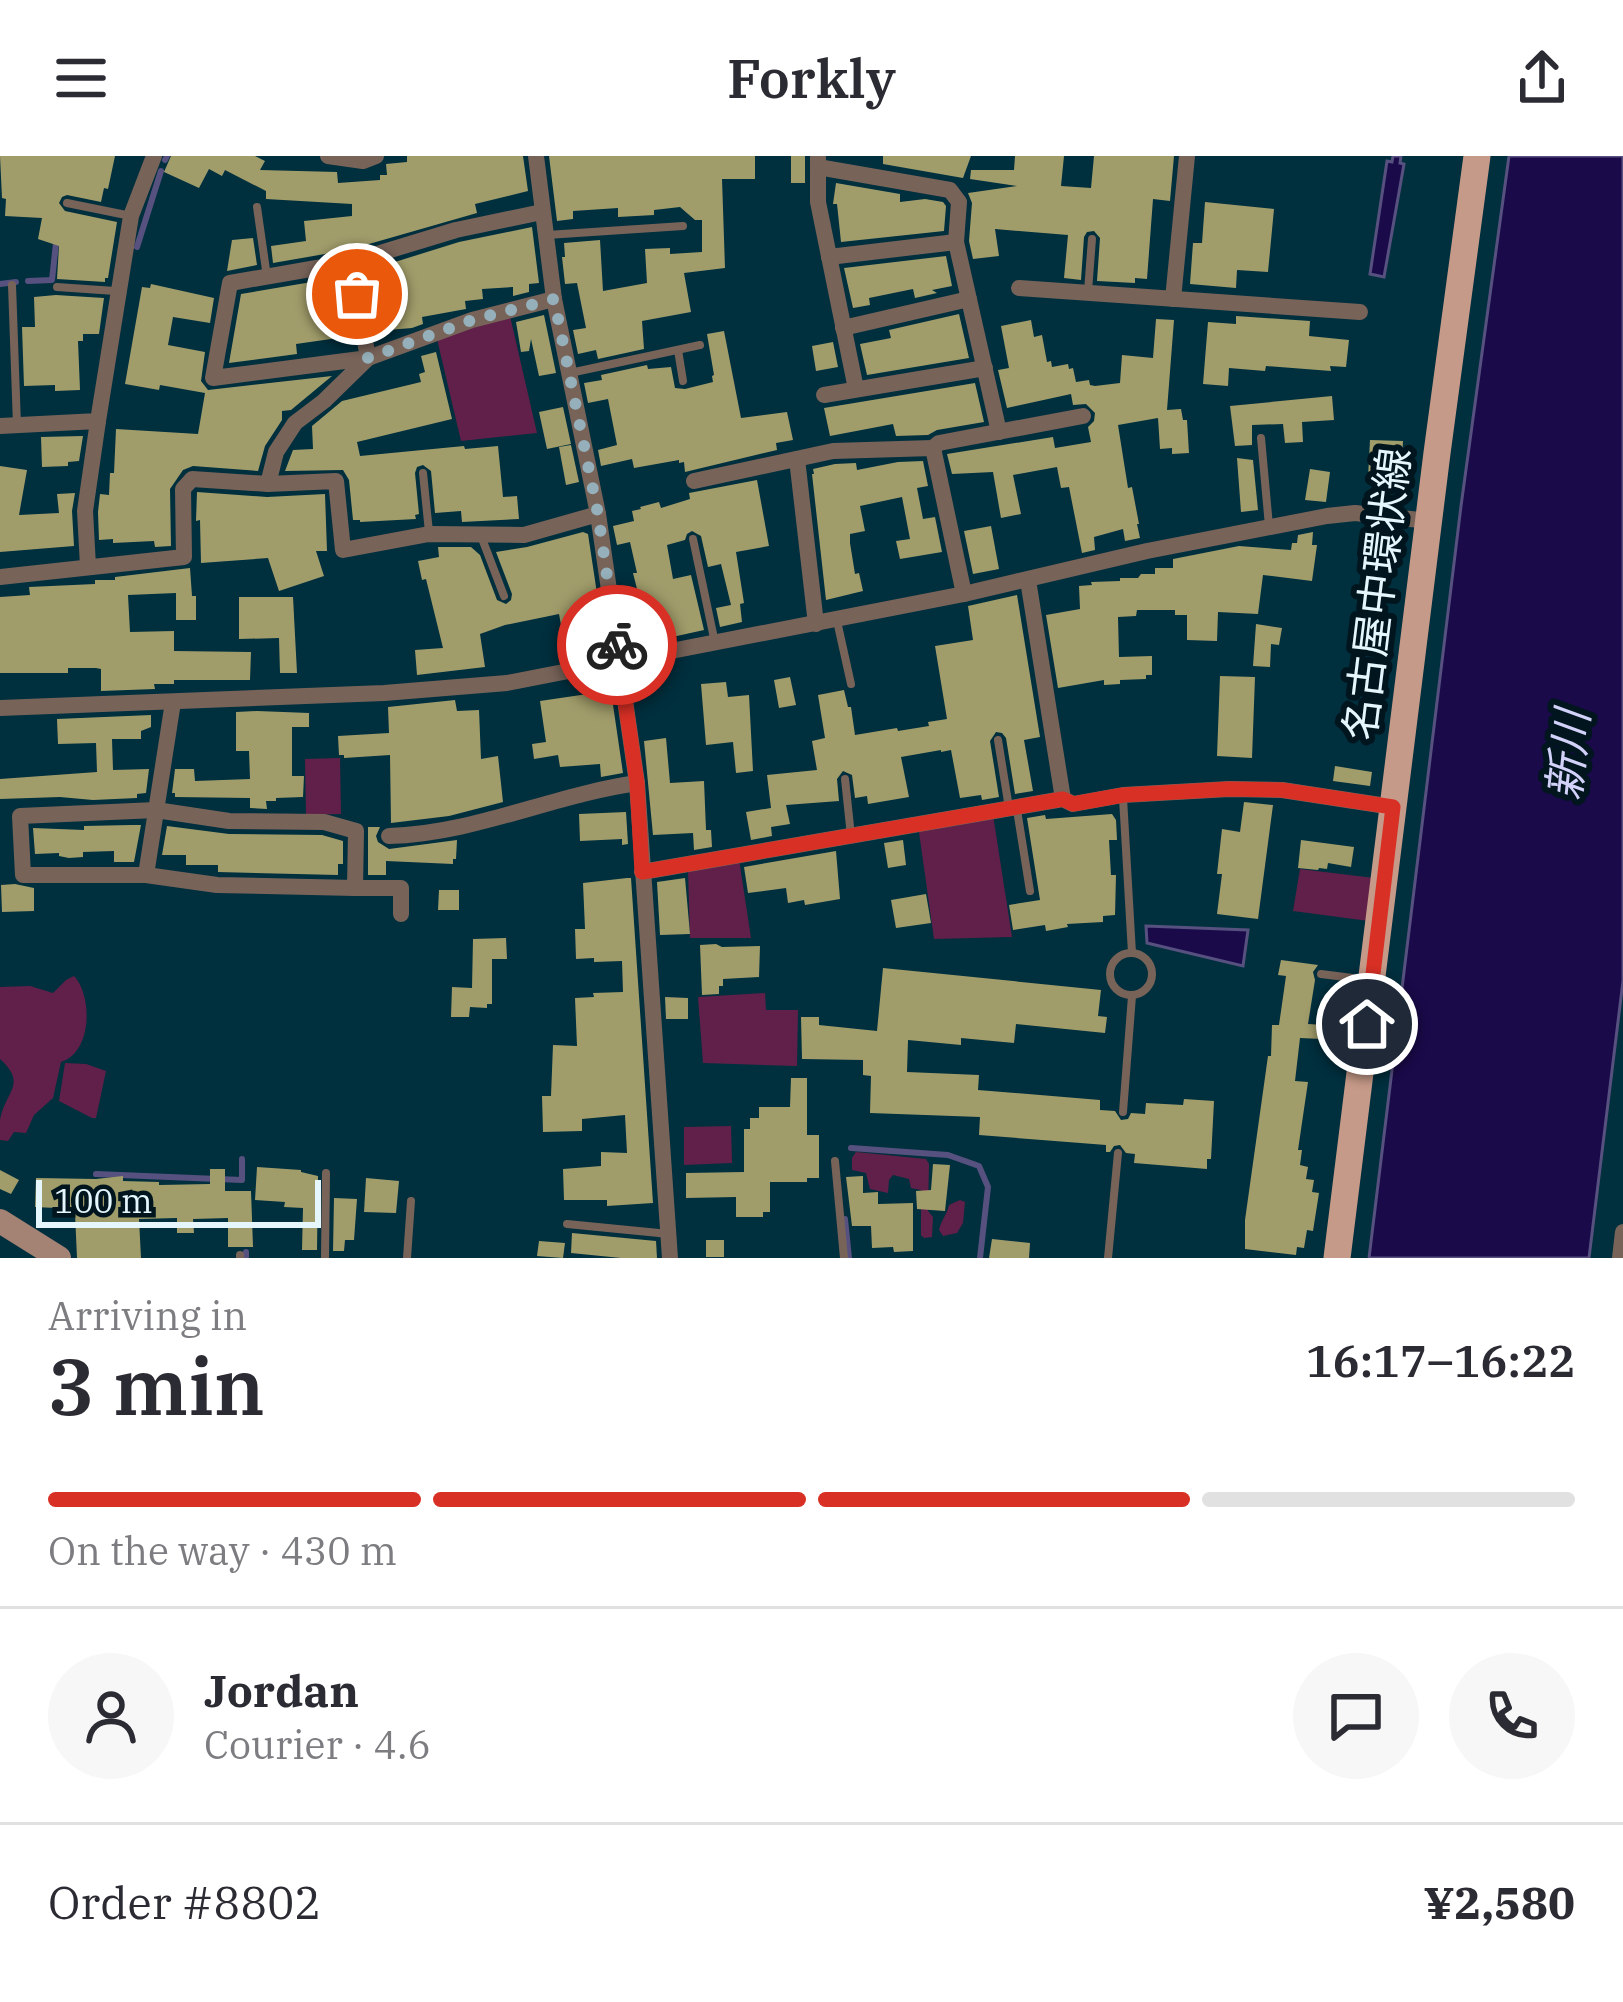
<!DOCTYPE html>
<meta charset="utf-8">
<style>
:root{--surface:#fff;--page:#f7f7f7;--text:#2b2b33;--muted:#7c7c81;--line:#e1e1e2;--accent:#d93025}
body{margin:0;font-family:"IBM Plex Serif","Noto Sans JP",serif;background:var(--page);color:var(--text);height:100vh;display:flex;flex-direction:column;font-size:45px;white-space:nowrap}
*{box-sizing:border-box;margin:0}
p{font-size:39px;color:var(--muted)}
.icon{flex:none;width:66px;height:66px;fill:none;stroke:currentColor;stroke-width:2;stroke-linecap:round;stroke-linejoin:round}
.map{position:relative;height:1102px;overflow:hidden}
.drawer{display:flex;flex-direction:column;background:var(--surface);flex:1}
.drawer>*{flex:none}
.scale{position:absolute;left:36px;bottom:30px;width:285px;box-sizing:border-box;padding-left:12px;border:6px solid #e5f6fd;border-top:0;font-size:33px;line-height:42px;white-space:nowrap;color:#e5f6fd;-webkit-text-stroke:9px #00151e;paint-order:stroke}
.pin{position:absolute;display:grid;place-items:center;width:102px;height:102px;color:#fff;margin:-51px;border:6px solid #fff;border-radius:50%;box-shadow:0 3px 12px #0007}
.courier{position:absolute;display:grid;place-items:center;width:120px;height:120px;margin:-60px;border:9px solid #d93025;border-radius:50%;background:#fff;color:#222;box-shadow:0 3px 15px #0007}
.headline em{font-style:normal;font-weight:600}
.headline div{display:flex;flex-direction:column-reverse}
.headline{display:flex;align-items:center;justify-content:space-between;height:204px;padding:0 48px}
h1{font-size:78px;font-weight:600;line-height:90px}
.bar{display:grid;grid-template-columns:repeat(4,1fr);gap:18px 12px;align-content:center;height:144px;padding:0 48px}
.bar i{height:15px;border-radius:9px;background:var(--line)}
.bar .selected{background:var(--accent)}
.bar p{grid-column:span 4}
.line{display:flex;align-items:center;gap:30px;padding:0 48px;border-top:3px solid var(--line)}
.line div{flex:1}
.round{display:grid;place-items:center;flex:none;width:126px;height:126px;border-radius:63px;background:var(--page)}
header{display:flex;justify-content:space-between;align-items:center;height:156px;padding:0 48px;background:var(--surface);font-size:54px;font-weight:600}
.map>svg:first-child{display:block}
</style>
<header><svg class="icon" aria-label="menu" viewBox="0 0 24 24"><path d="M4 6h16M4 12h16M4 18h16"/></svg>Forkly<svg class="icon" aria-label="share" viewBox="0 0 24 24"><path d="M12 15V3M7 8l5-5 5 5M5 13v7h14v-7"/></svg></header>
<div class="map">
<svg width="1623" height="1102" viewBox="0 0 1623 1102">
<rect width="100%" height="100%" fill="#002f3e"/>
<g fill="#612049">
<path d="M510,160l27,117 -76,8 -24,-102z"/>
<path d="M340,602l1,56 -35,1 -1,-56z"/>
<path d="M993,659l19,122 -78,2 -16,-114z"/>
<path d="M739,703l12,79h-61l-2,-68z"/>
<path d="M1300,713l74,9 -5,43 -76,-10z"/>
<path d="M74,820c19,20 18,77 -13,86l-8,36 -19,17 -8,18 -12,-1 -6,9 -8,-1c0,-6 0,-13 0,-20 5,-28 28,-36 0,-61v-72l30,-1 23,7 13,-13z"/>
<path d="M765,837l1,17h32l-1,56 -94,-3 -5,-66z"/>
<path d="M65,907l21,1 20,7 -10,47h-4l-33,-17z"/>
<path d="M731,970l1,37 -48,2v-38z"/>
<path d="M856,996l70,7 3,5 -1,47 5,6 -1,20 -8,1 -3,-3v-45l-10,-2 -2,-9 -16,-4 -4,5 -1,13 -18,-4 -4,-16 -14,-3v-12z"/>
<path d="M960,1044l5,2 -2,21 -6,10 -14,3 -4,-6c2,-10 8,-15 10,-25z"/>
</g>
<g fill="#1a0a4a" stroke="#575180" stroke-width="3">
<path d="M1393,0h8l-1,7 4,1 -20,113 -14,-3 17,-113 5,1z"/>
<path d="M1509,0h114v825l-34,277h-220l92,-752z"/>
<path d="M1146,770l102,4 -5,36 -96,-23z"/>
</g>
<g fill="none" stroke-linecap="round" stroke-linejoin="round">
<g stroke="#575180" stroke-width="6">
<path d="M165,4l2,-4"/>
<path d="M137,91l24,-76"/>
<path d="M28,125l24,-1 4,-37"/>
<path d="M0,128l16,-2"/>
<path d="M851,992l97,7 31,11 9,21 -8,71"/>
<path d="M96,1018l146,6v-21"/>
<path d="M845,1063l4,39"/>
<path d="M246,1096v6"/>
</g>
</g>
<g fill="#a19d6b">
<path d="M0,0h115l-7,33 -4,-1 -3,14 -34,-7 -5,2 -3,6 6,8 52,11 -9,56h-3v4l-48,-3 2,-33 -21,-7 4,-21 -37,-2 1,-17 -4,-1z"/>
<path d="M171,0h84l10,5 -5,9 77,2 1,11 42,-3v-5h7l-1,-11 21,-2v-6h116l5,35 -53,13 2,9 -129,37 -75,13 -2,-17 35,-5 -2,-20 48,-5v-12l-86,-5v-8l-41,-21 -3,6 -13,-7 -10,19 -35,-16z"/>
<path d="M549,0h206v23h-33l3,89 -41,5 7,39 -49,9 2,28 -46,10 -2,-9 -18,4 -5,-24 13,-2 -9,-45 -12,1 -3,-27h3l-1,-14 36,-3 3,51 44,-8 -2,-34 25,-1v6l32,-2v-32h-7l-15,-13 -26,3v5l-36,2v-9l-45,3v8l-16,2z"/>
<rect x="791" y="0" width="14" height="27"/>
<path d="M883,0h88l-8,22 -80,-14z"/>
<path d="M1015,0h49l-3,30 30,2 3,-32h80l-4,45 -17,-2 -6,80 -12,-1v5l-38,-2 3,-43 -6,-7 -7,1 -3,5 -3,43 -17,-2 4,-43 -73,-6 4,27 -26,3 -4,-18 3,-38 -4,-10 49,-7 -47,-7 1,-9h43z"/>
<path d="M836,27l64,11v8l25,-3 18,3 3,4 -2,25 -103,11 -4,-38h-4z"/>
<path d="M1205,46l69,7 -6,63 -31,-2 -1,18 -46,-4 3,-41h9z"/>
<path d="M532,71l7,56 -10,1v8l-16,4v-9l-31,2 1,10 -18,2 1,8 -44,8 1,7 -11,4 -36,3 -10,-60 93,-29z"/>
<path d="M253,82l4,27 -30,6 5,-31z"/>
<path d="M946,100l6,30 -20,4 5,3 -22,5 -2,-9 -44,9 1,7 -17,3 -9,-40z"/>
<path d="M341,121l8,49 -12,1 1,11 -42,6 1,10 -68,9 12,-69z"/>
<path d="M151,128l63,14 -4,25 -37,-6 -5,28 37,7 -4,29 7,9 124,-14 -41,34 -9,1v9l-17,26 -7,25 -65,-5 -10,4 -13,19 1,57 -16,1 -1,-6 -41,2v-4l-14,1 -1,-28 2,-18 9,1 1,-22h4l2,-44 82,5 7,-41 -45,-8 -1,5 -34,-6 17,-97 8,1z"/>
<path d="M56,139l48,3 -5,36h-16v7h-5l2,49 -25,1v-6l-31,1 -2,-59h13l-1,-30z"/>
<path d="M959,158l10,44 -102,17 -7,-31 31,-6 -2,-8z"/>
<path d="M544,159l12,58 -17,3 -8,-37 -2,12 -8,1 -5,-30z"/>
<path d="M1236,160l74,5 -1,15 40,4 -3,27 -16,-1 1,5 -65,-5 -1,5 -36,-3 -1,18 -25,-2 5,-62 28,2z"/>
<path d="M1156,163l18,1 -7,90 14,-1 2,11h4l2,33 -17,1v-6l-12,1 -2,-31 -40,7 10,63 4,-1 7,37h-2l3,14 -15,3 -2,-12 -29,8 1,13 -13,3 -13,-66 -8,1 -4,-21 -44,8 8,39 -20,4 -8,-46 -41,2 -5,-20 106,-17 2,11 36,-6 -3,-15 6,-6 1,-8 -9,-9 -13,1 -2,-11 -64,14 -9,-38 11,-2 -8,-42 30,-6 3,17 8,-2 5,27 4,-1 1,6 16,-3 1,5 4,-1 3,14 13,-2 1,5 5,1 25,-3 2,-28 31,3z"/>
<path d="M724,175l17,87 46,-6 6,28 -17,3 1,7 -92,22 -1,-10 -5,1v-3l-45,8 -2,-9 -31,7 -3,-16 19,-5 -9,-46 -20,4 -4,-20 18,-3 -1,-5 46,-10 1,4 23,-2 4,21 10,1 28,-7 -1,-6 2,-1 -7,-41z"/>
<path d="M833,186l5,25 -22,4 -4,-25z"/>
<path d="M436,196l16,67 -95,23 3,14 104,-10 1,3 33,-3 5,51 14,-1 2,23 -57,3 -1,-11 -26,2 -4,-42 -8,-6 -6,2 -2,6 4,41 -4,1 1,4 -56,3v-2h-7l-4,-40 -6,-10 -58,1 8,-21 20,-1 -1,-23 30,-25 79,-19 -2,-8 6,-2 -4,-16z"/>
<path d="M975,227l9,39 -47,8 -9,5 -32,1 -3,-12 -63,12 -6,-28z"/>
<path d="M1332,240l2,24 -32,2 1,20 -18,1 -2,-19 -31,1v20l-17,1 -5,-40z"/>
<path d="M563,251l8,37 -24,5 -8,-37z"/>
<path d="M83,280l-4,25 -11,1v4l-26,1 -1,-30z"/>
<path d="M1370,284l33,1 -2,38 -33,-1z"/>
<path d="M571,289l8,37 -13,3 -7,-38z"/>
<path d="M1237,302l16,2 5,50 -17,2z"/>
<path d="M923,305l5,25 -11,2 6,31 12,-2 7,35 -42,7 -4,-18 14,-2 -8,-42 -42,9 5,25 -15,3v9l5,31 4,-1 4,18 -37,9 -14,-126h2l-1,-5 22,-5 21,-1 1,7 41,-8z"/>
<path d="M0,310l27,4 -8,45 40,-2 -2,-19 18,-1 -3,18 2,35 -74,6z"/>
<path d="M1310,313l20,3 -4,30 -21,-2z"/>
<path d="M757,324l12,66 -33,6 8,51 -4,1 2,18 -22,5 -4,-19 15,-3 -10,-41 -13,3 -7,-31 -9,-5 -5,3 -2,6 -18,5 6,34 18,-4 13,55 -45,10 -5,-24 -27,6 -5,-30 15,-3 -4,-16h4l-7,-31 -13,3 -4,-19 21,-5 -2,-10 9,-2 -1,-2 19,-5 2,6 29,-9 -1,-6z"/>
<path d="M197,336l70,5 58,-3 2,57h-11l8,25 -45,15 -11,-33 -67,5 -1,-43 -4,1z"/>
<path d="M991,370l8,43 -26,5 -9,-43z"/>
<path d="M583,376l5,2 13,86 -14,3v4l-8,2 1,9 -16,3 -5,-27 -54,11 -25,9 5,33 -68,8 -2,-25 28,-2 -17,-69 -4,1 -4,-19 21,-4 -1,-10h33l9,8 17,45 9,4 5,-4 1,-6 -16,-42 31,-5z"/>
<path d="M1313,376l-1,13h5l-5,36 -49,-6 -5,39 -40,-2 -1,29 -30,-1v-25h-12v-5h-38l-1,6 -18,1 1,40 33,-1v19h-6v4l-26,1v4l-16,1v-5l-46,8 -12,-73 34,-6 -1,-23 13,-1 -1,-3 29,-1v-3h18l3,-4h14v-6h18v-9l66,-13 52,4 1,-7h5l1,-8z"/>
<path d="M190,412l2,28h4v24h-20v-27l-48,2 2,37 44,-1v20l77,1 -1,28h-76v4h-20l1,5 -54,2v-22l-5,-1h-28v5h-68v-76l30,-2 -1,-8 66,-3v-4h20v-3z"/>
<path d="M1017,439l23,142 -16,3 9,51 -18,3 -9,-56 -4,-5 -6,-1 -6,9 9,56 -17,3 -1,-5 -21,3 -9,-48 -10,2v-2l-40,7 8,40 -41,7 -1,-8 -12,2 -3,-23 -9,-4 -6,8 2,22 -53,4 4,19 -19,3 1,9 -21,4 -5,-28 25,-4 -4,-33 50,-5 -5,-29 13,-3 -7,-43 26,-5 4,17h3l4,28 42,-7 1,3 31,-5 -1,-4 19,-3 -12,-73 38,-6 -5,-34z"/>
<path d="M239,441h54l4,76h-17l-1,-35 -40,1z"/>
<path d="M1256,468l26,4 -3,17 -8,-1 -1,23 -17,-1z"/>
<path d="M1220,520l35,1 -3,81 -35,-2z"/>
<path d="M790,521l6,28 -17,3 -5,-28z"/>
<path d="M726,526l2,15 21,-2 4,76 -17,2 -3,-31 -27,3 -5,-61z"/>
<path d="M608,535l1,7h3l11,75 -22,4 -1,-13 -40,3 -2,-12 -24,4 -2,-15 14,-2 -6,-41z"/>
<path d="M455,544l2,11 22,-1 2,49 17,-3 5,46 -54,14 -58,7 -1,-68 -46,3v-3h-5l-1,-19 51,-3 -1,-26z"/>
<path d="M257,555l52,2v14h-17v49h12l-1,21 -27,1v3h-10l1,8 -17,-1v-10l-75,-1v-4h-3l3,-24h19l1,12 55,-2 -1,-28h-13v-39z"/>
<path d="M151,559v12l-10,4v8h-29l1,31 36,-1 -3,24 -9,1v4l-44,2 -33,-3 -60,2v-20l97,-7 -1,-29 -38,1 -1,-25z"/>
<path d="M666,582l4,45 34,-2 2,49h5l1,17 -18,3 -1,-17 -40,2 -9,-94z"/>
<path d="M1335,610l37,6 -2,14 -37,-5z"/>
<path d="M1244,646l29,3 -15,114 -41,-5 5,-40h-5l5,-45 18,3z"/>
<path d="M626,656l2,32 -6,1v-6l-42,2 -1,-27z"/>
<path d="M1112,658l4,6 1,20h-8l2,35h5l-1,40 -12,1v6l-36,2 1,3 -22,4 -1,-6 -32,5 -4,-25 31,-5 -13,-82 18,-3 1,4z"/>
<path d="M131,669h10l-7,37h-20v-11l-31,1v5l-14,1 -10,-2v-3l-24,1 -2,-26 51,2v-4z"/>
<path d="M167,670l62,8 93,1 21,6v23h-5v11l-120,-3v-7h-32v-10h-24z"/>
<path d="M368,671h12l-4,9 2,6 11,7 68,-9 -1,19h-3v5l-67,-3v14h-18z"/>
<path d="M903,684l3,25 -18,3 -4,-25z"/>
<path d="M1301,684l53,7 -3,20 -23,-4 -1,6 -8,-1 -1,2 -20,-2z"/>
<path d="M836,695l4,48 -35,6 -1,-5 -16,3 -2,-15 -38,5 -4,-26z"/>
<path d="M627,722h4l22,325 -46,3v-6h-43l-1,-31 38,-3v-14l26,1 -2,-38 -43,4v12l-39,1 -1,-36h9l2,-51 24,1 -2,-48 19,-1 -1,-4 30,-1 -1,-31 -28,1v-4l-18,1 -1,-30h10l-2,-46z"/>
<path d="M685,722l5,56 -30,1 -3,-53z"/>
<path d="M15,728l19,4v23l-32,1 -1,-27z"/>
<path d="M439,734h20v20h-21z"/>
<path d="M926,738l5,29 -35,5 -5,-28z"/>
<path d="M506,782l1,21h-15v45h-5v4l-17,-1 -1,10h-18l1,-30 20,1 1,-49z"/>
<path d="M716,788l6,3 38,-1 -1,31 -36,2v7h-4v8l-17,1 -2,-50z"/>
<path d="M1281,804l37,5 -5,7 2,8 -7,44 16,1 -2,14 -22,-1 -5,43 13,1 -10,68h4l-2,15 8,2 -2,12 8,1 -2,12 7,1 -6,38 -6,-1 -3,18 -7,-1 -1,8 -51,-6v-29l23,-164h3l1,-31h7l7,-49 -8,-1z"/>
<path d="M883,812l218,22 -3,26 9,1 -2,16 -89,-9 -2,19 -53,-5v7l-53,-5 -1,32 72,3 -1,15 122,10v10l15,1 6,9 7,-1 3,-6 14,1 1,-11 37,2 1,-6 30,2 -3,58h-4v10l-73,-6 1,-9 -9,-1 -6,-8 -6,1 -4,6h-4v-7l-127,-10 1,-18 -110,-4 1,-37 -8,-1v-15l-61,-1 -1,-42h18v8l58,6z"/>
<path d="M665,841l23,1v21h-22z"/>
<path d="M791,922h16v57h12v43h-12v4h-37v30h-7v5h-27v-20l-50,1v-25l58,-1v-43h6v-11h9v-11h31z"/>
<path d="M933,1008l17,1 -5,46 -28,-2 -1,-18 15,-1z"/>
<path d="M257,1011l44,3v2l17,4 -1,74h-15l1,-42 -19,-1 1,-5 -30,-2z"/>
<path d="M210,1013h15v22h26l2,56h-25v-29l-35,1 1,14h-17v-15l-38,1 2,39h-64l-2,-45 -19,-1v-4l-21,-1 1,-29 60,1 27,-3v5l36,1v3l51,-1z"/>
<path d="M0,1014l19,10 -8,14 -11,-5z"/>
<path d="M863,1020v17l15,-1v12l35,-1v48l-19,1 -1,-5 -21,1 -1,-22h-19l-6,-49z"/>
<path d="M366,1022l33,3 -3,32 -32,-1z"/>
<path d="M334,1042l23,1 -3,41h-9l-1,11h-11z"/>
<path d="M572,1077l84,8 1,17h-36l-50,-5z"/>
<path d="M992,1083l38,4 -1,15h-40z"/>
<rect x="706" y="1084" width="18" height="17"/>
<path d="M539,1085l26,2 -2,15 -26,-2z"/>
</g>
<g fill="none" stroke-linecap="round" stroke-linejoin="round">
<g stroke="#786359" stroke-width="8">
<path d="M67,47l64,13"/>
<path d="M257,51l10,70"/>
<path d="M547,79l136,-9"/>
<path d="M12,129l5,140"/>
<path d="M57,131l58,4"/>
<path d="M1088,135l4,-52"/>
<path d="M678,194l5,31"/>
<path d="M570,217l130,-28"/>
<path d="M1261,282l8,88"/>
<path d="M423,317l6,59"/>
<path d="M481,380l23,60"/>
<path d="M693,383l22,104"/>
<path d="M837,465l14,63"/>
<path d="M998,584l11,68"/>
<path d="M845,623l6,57"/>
<path d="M1123,642l9,155"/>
<path d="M1017,654l13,81"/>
<circle cx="1131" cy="818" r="21"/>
<path d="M1321,818l47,6"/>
<path d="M1123,956l9,-116"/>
<path d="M835,1005l9,97"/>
<path d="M567,1068l102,10"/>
<path d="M240,1099v3"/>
<path d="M325,1102l1,-85"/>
<path d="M407,1102l4,-57"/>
<path d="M1108,1102l10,-105"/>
</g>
<g stroke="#786359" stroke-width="16">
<path d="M328,0l35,5 13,-5"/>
<path d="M536,0l18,143 44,215 39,269 33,475"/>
<path d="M818,1v45l38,187"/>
<path d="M818,11l132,23 9,12 -3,40 43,190"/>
<path d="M542,56l-86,18 -105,32 -121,21 -17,95 155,-20 104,-38 82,-21"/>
<path d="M829,101l127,-15"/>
<path d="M1019,132l341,24"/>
<path d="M1173,143l14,-143"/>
<path d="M843,172l126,-29"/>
<path d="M824,239l161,-27"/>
<path d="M0,270l98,-5 33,-205 23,-60"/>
<path d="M933,292l6,-5 144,-27"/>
<path d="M797,303l19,165"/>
<path d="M694,325l139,-30 100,-3 31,146"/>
<path d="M268,328l8,-32 19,-29 29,-22 44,-43 -17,-96"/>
<path d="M88,410l-3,-55 13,-90"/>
<path d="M0,421l184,-20 -1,-68 9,-10 76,5 68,-3 7,69 86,-16 95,1 74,-21"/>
<path d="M1028,424l35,219"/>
<path d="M0,552l384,-15 123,-10 457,-89 183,-43 180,-35 28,-3 74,8"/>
<path d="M156,654l73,11 95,1 32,9 -1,57 -138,-3 -71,-10h-123l-3,-59z"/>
<path d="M389,680c84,-2 164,-41 248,-53"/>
<path d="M642,716l421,-73 10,5 50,-9 106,-6 53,1 111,17"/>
<path d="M146,719l27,-173"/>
<path d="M355,732h46v26"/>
<path d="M1620,1102l3,-26"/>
</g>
<path stroke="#a48274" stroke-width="24" d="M0,1065l59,37"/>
<path stroke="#c69a88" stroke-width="27" d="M1337,1102l100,-805 40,-297"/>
</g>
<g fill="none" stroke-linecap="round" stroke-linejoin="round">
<path stroke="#95b0ba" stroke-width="12" stroke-dasharray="0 21.6" d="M357,138l11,64 104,-38 82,-21 44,215 19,131"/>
<path stroke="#d93025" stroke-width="15" d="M617,489l20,138 5,89 421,-73 10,5 50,-9 106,-6 53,1 111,17 -26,217"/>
</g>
<g text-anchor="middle" stroke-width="12" stroke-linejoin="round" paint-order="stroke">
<g font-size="42" fill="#e5f6fd" stroke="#00151e">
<text transform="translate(1377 438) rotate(-83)" y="15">名古屋中環状線</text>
</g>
<g font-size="45" font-style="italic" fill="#d1d1f9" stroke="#00151e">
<text transform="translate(1568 599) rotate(-84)" y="16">新川</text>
</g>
</g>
</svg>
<div class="scale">100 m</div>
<div class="pin" style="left:357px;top:138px;background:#ea580c"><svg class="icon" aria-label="bag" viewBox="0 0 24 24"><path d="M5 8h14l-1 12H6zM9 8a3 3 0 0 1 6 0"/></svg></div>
<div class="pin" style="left:1367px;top:868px;background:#1f2937"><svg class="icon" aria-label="home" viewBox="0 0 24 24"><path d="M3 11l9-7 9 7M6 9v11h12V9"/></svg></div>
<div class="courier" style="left:617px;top:489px"><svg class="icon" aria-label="bike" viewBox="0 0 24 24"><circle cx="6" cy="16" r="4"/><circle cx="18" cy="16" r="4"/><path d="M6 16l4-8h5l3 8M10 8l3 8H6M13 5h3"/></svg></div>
</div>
<section class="drawer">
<div class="headline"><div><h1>3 min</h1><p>Arriving in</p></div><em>16:17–16:22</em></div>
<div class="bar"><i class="selected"></i><i class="selected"></i><i class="selected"></i><i></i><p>On the way · 430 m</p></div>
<div class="line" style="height:216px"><a class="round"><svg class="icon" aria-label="person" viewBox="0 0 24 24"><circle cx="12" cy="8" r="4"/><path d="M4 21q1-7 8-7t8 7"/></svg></a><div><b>Jordan</b><p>Courier · 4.6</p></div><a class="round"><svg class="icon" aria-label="chat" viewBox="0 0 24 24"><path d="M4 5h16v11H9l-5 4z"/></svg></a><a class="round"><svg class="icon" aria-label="phone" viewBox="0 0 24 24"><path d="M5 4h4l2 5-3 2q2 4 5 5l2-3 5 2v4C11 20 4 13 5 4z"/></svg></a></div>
<div class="line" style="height:156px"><div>Order #8802</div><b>¥2,580</b></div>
</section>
